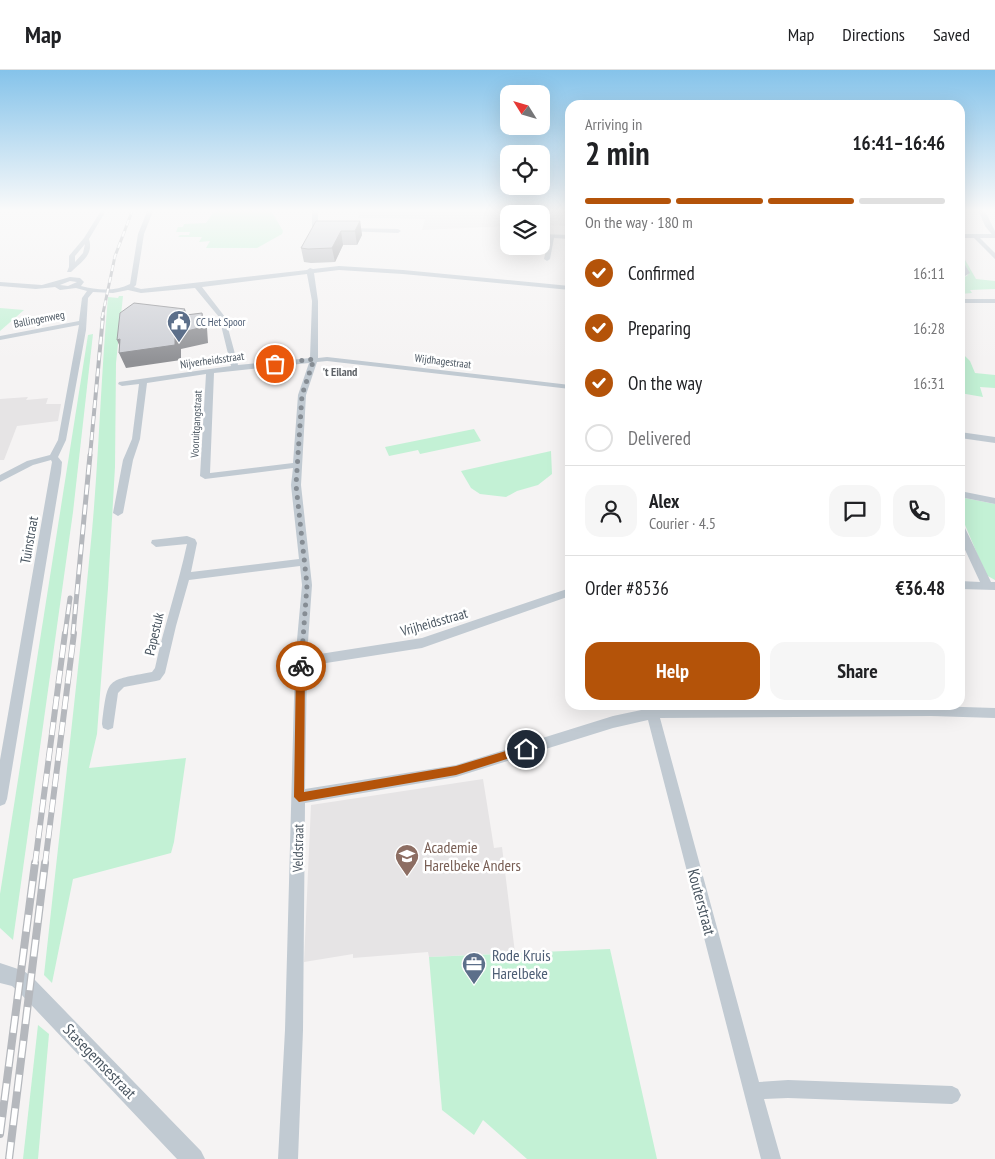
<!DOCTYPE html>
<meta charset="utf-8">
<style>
:root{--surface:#fff;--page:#f6f6f6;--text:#202124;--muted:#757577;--line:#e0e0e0;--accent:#b45309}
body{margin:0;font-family:"PT Sans Narrow",sans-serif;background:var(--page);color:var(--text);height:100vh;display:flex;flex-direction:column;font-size:19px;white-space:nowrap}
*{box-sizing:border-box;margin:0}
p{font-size:16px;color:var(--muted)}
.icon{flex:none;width:28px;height:28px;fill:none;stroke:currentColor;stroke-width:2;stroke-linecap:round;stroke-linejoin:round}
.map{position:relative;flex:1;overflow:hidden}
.side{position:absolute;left:565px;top:30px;width:400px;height:610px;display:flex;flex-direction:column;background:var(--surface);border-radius:15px;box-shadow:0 5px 20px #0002}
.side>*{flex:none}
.needle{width:32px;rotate:307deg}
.controls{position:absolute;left:500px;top:15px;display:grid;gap:10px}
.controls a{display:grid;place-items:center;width:50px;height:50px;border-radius:10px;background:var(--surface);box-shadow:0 5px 20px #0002;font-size:25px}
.pin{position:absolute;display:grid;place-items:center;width:42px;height:42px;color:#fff;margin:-21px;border:2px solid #fff;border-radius:50%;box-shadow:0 1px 5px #0007}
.courier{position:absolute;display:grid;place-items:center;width:50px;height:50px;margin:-25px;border:4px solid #b45309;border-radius:50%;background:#fff;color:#222;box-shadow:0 1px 6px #0007}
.headline em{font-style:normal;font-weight:800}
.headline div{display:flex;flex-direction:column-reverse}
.headline{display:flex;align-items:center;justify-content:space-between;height:85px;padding:0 20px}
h1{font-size:32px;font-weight:800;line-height:38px}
.bar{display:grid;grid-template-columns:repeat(4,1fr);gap:8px 5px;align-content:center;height:60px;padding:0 20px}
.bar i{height:6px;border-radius:4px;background:var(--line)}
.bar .on{background:var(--accent)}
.bar p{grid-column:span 4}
.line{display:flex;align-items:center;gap:12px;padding:0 20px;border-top:1px solid var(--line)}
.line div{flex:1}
.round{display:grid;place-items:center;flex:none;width:52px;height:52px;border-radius:15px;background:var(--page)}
ol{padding:0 20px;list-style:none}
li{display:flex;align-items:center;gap:15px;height:55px}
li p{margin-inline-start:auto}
li .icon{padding:5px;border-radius:50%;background:var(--accent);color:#fff;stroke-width:4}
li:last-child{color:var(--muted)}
li i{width:28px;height:28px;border:2px solid var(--line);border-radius:50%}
.primary-button{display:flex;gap:10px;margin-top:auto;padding:10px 20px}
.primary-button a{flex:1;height:58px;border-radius:15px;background:var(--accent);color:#fff;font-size:20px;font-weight:800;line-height:58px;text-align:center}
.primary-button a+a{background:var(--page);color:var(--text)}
header{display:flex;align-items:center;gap:30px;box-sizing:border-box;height:70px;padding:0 25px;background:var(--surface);border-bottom:1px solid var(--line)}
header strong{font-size:24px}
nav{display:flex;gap:28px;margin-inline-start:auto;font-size:18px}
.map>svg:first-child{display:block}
</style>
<header>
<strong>Map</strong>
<nav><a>Map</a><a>Directions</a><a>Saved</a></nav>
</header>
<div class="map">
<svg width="995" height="1089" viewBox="0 0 995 1089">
<rect width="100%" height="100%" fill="#f5f3f3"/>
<g fill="#e6e4e5">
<path d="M361,139h209v17l-29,-1v-11h-32v12l-87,4 3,-11 -67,-1z"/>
<path d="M28,327l-2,3 22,-2 -2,6h15l-3,17 -41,5 -13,34h-4v-61z"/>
<path d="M483,709l11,69 8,-1 13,106 -86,4 -1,-5 -75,6v-4l-49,8 7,-157z"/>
</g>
<g fill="#c3f1d5">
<path d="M226,139h44l13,22 -1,3 -25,14h-51l4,-7 -11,1 3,-5h-24l2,-2h9l1,-3h-14l2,-5h5l1,-3 22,-1 9,-13z"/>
<path d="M960,181l16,28 19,2v8l-25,1 2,3 -12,1v-16l7,-2 2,-3 -9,-17z"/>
<path d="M119,226h4l-7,67 -1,104 -7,121 -11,146 -8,34 97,-10 -12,84 -3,11 -98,26 -21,104 -8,-8c16,-148 34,-296 48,-444 7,-78 9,-156 16,-234l10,1z"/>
<path d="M0,238l24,2 -24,21z"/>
<path d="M93,264l-20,178 -60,428 -13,-12v-34l88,-559z"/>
<path d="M960,281l10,10 5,12 20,2v13l-15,-1 3,10 -23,-4z"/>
<path d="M474,359l7,12 -61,13 -2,-4 -29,6 -4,-9z"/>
<path d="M551,381l1,23 -14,11 -21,6 -11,6 -26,-3 -9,-6 -10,-17z"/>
<path d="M960,427l35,7v76l-9,-5 -26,-62z"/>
<path d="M610,879l47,210h-130l-44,-39 -9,15 -32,-25 -13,-153z"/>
<path d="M38,955l11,9 -11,125h-15z"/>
</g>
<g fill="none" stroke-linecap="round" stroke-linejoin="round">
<g fill="#c1cad2" fill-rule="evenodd">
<path d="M102,139h5l-18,30c5,16 -8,23 -18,33h-4l2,-5v-11l15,-18zM85,174l-2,9 -8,9v-6z"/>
<path d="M148,139h6l-10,25 -8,51 -2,2 7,2 166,-19 3,-2 3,1 26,-3 64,4 167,16v4l-167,-16 -64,-4 -25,3 4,28v57l9,-1 243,28v4l-243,-28 -10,1 -11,33 -5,90 11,100 -5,71 115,-18 148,-50v8l-148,52 -115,18 -2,123 151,-24 157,-49 33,-7 -1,-4h12l1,2 273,-1 64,2v10l-64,-2 -271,2 99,364 29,-2 164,6 6,3 3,6 -3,6 -6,3 -164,-6 -24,1 17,60h-20l-113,-439 -35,8 -157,49 -151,26 -2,227 -5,129h-20l7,-129 10,-368 7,-77 -2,-19 -111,14 -13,46 -11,47 -5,7 -4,1 -32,6 -6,6 -5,35 -5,2 -5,-2 -1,-4c6,-48 4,-43 50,-52l3,-4c9,-42 23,-82 32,-124l-31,3 -5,-4 1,-3 35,-4 8,3 2,4 -6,29 108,-13 -8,-74 2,-17 -88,11 -5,-3 6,-102 -59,9 -7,56 -7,21 -10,53 -5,3 -5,-3 10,-53 9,-21 7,-55 -17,2 -4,-2 1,-2 112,-16 -12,-49 -24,-29 -54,5 -13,-3 -15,3 -20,-1 -5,6 -2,32 -20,110 -8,17 4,5 -1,11 -54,326 -2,5 -5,2v-46l52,-298 -1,-2 -18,5 -33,17v-7l27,-14 23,-6 8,-15 21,-115 -79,15v-4l79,-15 3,-23 5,-7 -11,-3 -16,2 -5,-3 -19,2 -36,-3v-4l42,3 28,-8 10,1 4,4 -3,4c16,4 34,6 49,-2l8,-50zM307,204l5,27 -2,57 -72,7 -13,-48 -23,-30zM70,211l7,1 -9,4 -8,-1zM309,293l-11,32 -5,68 -83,10 4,-100z"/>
<path d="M312,139h6v19l9,1v2l-12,1 -3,-2z"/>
<path d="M346,158l52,1 3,2 -3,2 -54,-2z"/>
<path d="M541,164l29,1v4l-16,-1 -4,21 -3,2 -3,-2 5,-21h-8z"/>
<path d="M960,164h35v4h-15l15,15v6l-21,-21h-14z"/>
<path d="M960,189l2,1 8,13 -10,6v-5l3,-2 -3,-6z"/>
<rect x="960" y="229" width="35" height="4"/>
<path d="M960,362l35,5v6l-35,-5z"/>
<path d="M960,421l35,7v6l-35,-7z"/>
<path d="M960,455l5,3 26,54h4v8l-35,-1v-8l20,1 -20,-43z"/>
</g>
<g fill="#c1cad2" fill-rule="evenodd">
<path d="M978,139h6l11,22v7l-10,-12z"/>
<path d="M0,893l24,8 9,7 168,173 4,8h-28l-158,-167 -7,-6 -12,-3z"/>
</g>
<g stroke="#b5b8bd" stroke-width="3">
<path id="rail-far4" d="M102,248l13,-62 18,-47"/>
</g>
<g stroke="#b5b8bd" stroke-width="4">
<path id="rail-far3" d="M90,386l13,-140"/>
</g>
<g stroke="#b5b8bd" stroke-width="5">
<g id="rail-far2">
<path d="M65,564l5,-36"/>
<path d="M73,564l17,-179"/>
</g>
</g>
<g stroke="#b5b8bd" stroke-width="6">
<g id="rail-far1">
<path d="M35,794l30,-231"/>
<path d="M45,794l29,-231"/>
</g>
</g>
<g stroke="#b5b8bd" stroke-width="8">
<g id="rail">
<path d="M0,1064l35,-271"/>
<path d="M9,1089l36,-296"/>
</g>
</g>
<use href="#rail-far4" stroke="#fff" stroke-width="2" stroke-dasharray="6" stroke-linecap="butt"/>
<use href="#rail-far3" stroke="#fff" stroke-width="2.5" stroke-dasharray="8" stroke-linecap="butt"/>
<use href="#rail-far2" stroke="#fff" stroke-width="3" stroke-dasharray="10" stroke-linecap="butt"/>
<use href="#rail-far1" stroke="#fff" stroke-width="4.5" stroke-dasharray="13" stroke-linecap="butt"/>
<use href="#rail" stroke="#fff" stroke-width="5.5" stroke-dasharray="17" stroke-linecap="butt"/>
</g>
<path fill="#b0b2b7" d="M360,151l2,14 -5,10h-14l-8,17 -24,1 -7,-1 -3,-14z"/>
<g fill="#909195">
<path d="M360,151l2,14 -5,10 -2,-14z"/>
<path d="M341,161l2,14 -8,17 -3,-14z"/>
<path d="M185,239l5,15 -12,-8z"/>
<path d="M202,243l5,15 1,15 -27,6v11l-55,8 -7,-15 3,-1 -5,-12 58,-6z"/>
</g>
<g fill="#cdcfd5" stroke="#909195">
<path d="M316,151h44l-5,10h-14l-9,17 -24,1 -7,-1z"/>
<path d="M134,233l51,6 -7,7 24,-3 1,14 -28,7v11l-56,8 1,-14 -3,1 3,-27z"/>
</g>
<linearGradient id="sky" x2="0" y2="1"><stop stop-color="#85c3ea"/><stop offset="0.48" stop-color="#fafafa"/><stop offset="1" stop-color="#fafafa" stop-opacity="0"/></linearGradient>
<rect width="995" height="292" fill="url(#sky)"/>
<path fill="#b45309" d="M301,593l4,3 -1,126 152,-26 70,-21 5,4 -5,4 -70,22 -157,27 -5,-5 2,-131z"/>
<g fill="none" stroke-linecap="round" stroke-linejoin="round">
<path stroke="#868d94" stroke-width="5" stroke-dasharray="0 9" d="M275,294l39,-5 -12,36 -6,90 11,100 -6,81"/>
</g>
<defs>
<g id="civic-pin" transform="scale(1.25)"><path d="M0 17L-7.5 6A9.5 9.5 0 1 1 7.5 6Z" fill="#5c6f8a" stroke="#fff"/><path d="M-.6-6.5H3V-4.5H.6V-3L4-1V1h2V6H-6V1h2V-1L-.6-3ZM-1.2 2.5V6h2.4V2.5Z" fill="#fff"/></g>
<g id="school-pin" transform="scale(1.25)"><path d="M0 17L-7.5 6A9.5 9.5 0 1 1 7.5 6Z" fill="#8d6e63" stroke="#fff"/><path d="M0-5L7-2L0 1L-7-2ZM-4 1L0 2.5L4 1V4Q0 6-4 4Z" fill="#fff"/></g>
<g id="office-pin" transform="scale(1.25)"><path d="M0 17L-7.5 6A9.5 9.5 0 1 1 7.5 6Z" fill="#5c6f8a" stroke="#fff"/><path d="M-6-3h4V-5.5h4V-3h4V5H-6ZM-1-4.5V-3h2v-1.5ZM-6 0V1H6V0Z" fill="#fff"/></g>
</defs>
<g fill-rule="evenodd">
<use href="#civic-pin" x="179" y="252"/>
<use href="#school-pin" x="407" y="786"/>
<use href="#office-pin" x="474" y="894"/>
</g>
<g text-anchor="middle" stroke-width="5" stroke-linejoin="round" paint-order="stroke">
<g font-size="11" fill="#4a5661" stroke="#fff">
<text transform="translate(39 249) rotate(-11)" y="4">Ballingenweg</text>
<text transform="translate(212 290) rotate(-8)" y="4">Nijverheidsstraat</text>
<text transform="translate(443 291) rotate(7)" y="4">Wijdhagestraat</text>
<text transform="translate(196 354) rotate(-87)" y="4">Vooruitgangstraat</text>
</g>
<g font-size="11" fill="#4e5e75" stroke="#fff" text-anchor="start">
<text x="196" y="256">CC Het Spoor</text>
</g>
<g font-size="12" font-weight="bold" fill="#5f6368" stroke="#fff">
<text x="340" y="306">'t Eiland</text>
</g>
<g font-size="14" fill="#4a5661" stroke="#fff">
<text transform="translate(29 470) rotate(-80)" y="5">Tuinstraat</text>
<text transform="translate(434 552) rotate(-16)" y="5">Vrijheidsstraat</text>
<text transform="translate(154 564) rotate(-77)" y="5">Papestuk</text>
<text transform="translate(298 778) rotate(-89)" y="5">Veldstraat</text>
</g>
<g font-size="16" fill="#785e54" stroke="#fff" text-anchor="start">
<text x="424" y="783">Academie<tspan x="424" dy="18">Harelbeke Anders</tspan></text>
</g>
<g font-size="16" fill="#4a5661" stroke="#fff">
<text transform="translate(702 832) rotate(75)" y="6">Kouterstraat</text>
<text transform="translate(100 991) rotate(46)" y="6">Stasegemsestraat</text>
</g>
<g font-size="16" fill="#4e5e75" stroke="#fff" text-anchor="start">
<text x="492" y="891">Rode Kruis<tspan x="492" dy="18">Harelbeke</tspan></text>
</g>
</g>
</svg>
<div class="controls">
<a><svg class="needle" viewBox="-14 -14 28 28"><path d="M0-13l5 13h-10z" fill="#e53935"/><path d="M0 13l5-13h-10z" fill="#757577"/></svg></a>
<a><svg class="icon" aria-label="locate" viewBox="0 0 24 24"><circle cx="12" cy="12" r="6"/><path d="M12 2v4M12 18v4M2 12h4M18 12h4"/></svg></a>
<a><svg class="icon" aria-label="layers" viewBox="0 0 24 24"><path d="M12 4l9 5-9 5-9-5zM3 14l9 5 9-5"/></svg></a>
</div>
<div class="pin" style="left:275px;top:294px;background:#ea580c"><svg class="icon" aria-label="bag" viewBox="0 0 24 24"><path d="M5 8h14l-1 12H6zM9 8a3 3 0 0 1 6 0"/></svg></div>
<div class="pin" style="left:526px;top:679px;background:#1f2937"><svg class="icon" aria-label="home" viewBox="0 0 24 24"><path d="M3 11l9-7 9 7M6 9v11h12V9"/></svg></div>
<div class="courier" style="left:301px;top:596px"><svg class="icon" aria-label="bike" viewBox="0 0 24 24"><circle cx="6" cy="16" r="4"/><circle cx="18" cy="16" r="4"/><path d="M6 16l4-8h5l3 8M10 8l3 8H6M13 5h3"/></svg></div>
<section class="side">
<div class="headline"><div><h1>2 min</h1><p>Arriving in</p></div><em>16:41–16:46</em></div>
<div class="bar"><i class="on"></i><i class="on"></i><i class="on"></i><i></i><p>On the way · 180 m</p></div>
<ol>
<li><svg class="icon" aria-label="check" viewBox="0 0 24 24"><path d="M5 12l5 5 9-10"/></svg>Confirmed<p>16:11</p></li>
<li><svg class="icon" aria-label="check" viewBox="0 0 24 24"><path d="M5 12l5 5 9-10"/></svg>Preparing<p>16:28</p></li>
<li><svg class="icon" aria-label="check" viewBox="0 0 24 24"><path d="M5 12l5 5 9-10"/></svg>On the way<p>16:31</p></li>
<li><i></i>Delivered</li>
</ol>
<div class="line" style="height:90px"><a class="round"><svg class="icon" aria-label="person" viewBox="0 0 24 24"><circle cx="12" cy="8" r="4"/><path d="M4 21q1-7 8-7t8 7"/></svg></a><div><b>Alex</b><p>Courier · 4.5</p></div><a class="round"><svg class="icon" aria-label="chat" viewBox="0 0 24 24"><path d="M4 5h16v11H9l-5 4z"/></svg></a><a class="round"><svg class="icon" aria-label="phone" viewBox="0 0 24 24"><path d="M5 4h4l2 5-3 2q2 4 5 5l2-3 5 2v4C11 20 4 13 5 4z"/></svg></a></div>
<div class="line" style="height:65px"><div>Order #8536</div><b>€36.48</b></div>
<div class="primary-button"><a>Help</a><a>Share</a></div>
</section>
</div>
